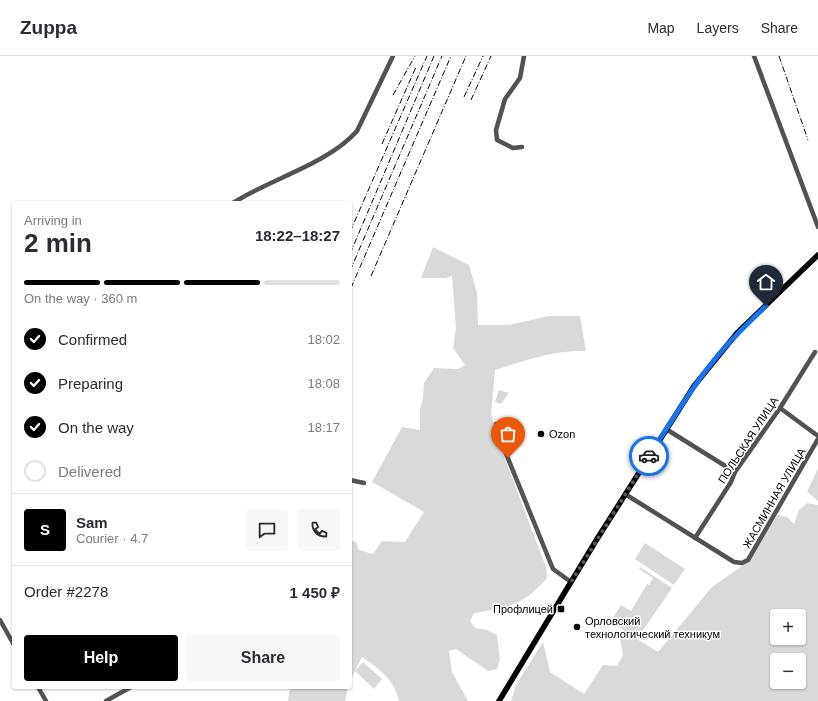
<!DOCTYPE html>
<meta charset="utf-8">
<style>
:root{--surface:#fff;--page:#f7f7f7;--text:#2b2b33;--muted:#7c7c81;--line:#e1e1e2;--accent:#000}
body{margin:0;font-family:Arial,sans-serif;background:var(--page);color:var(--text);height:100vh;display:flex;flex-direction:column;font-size:15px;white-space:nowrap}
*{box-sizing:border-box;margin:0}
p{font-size:13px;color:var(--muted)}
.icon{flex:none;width:22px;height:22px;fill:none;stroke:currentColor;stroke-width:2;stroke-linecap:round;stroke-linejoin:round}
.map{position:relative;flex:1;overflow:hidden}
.details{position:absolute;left:12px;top:145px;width:340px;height:488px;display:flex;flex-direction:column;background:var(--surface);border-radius:4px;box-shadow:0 1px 3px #0004}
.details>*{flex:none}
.controls{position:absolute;left:770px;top:553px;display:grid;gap:8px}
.controls a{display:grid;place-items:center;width:36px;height:36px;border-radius:4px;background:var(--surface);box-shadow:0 1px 3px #0004;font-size:20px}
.pin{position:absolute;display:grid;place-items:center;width:34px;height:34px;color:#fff;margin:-41px -17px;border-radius:50% 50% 50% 0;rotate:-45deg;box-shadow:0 0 4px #0007}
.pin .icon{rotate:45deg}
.courier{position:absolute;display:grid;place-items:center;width:40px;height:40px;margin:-20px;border:3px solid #1a73e8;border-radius:50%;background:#fff;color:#222;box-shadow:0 1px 5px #0007}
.head em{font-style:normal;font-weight:800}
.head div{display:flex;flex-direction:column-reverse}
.head{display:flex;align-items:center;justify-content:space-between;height:68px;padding:0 12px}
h1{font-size:26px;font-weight:800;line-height:30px}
.bar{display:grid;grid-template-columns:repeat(4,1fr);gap:6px 4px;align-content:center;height:48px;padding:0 12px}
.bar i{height:5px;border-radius:3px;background:var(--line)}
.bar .current{background:var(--accent)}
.bar p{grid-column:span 4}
.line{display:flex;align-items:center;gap:10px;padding:0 12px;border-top:1px solid var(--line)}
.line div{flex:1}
.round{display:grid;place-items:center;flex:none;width:42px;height:42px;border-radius:4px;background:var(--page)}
ol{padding:0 12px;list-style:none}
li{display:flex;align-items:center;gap:12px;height:44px}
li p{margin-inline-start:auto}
li .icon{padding:4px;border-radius:50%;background:var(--accent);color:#fff;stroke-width:4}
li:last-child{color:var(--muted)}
li i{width:22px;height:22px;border:2px solid var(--line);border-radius:50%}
.action{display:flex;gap:8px;margin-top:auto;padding:8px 12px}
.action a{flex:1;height:46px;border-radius:4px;background:var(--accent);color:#fff;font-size:16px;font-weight:800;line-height:46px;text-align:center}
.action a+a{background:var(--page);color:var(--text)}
header{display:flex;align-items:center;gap:24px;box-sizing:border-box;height:56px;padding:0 20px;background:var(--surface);border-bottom:1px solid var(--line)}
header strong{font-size:19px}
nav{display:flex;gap:22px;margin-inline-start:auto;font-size:14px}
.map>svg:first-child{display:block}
</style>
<header>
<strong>Zuppa</strong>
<nav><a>Map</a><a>Layers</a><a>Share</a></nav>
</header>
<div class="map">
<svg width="818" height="645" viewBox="0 0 818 645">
<rect width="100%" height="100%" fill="#fff"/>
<g fill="#d9d9d9" fill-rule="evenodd">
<path d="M433,191l36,18 8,28 1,32h31l40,-9h31l6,35c-32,-1 -60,9 -91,19l-4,45 9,31 46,121 1,11c-23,27 -39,30 -73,35l-4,8 5,7 12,2 10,5 3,24 -3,10 -9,2 -32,-22 -7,2 3,21 16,29h-69c-4,-21 -21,-33 -37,-44l-12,24v-141l6,2 3,8 14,4 9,-13 23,1 19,-30 -52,-30 30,-55 18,3v-21l3,-11 1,-15 10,-15 24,1 7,-4 -12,-17 3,-20 -4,-52 -7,2h-24z"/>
<path d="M499,334l10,3 -8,11 -6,-2z"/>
<path d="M818,412v33l-11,-9z"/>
<path d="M807,447l11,2v196h-307l5,-16 27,-43 7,30 34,22 19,-29 14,1 6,-11 -3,-16 5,-8 -14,-10 10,-16 10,6 16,-27 2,1 4,-7 -14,-9 1,-2 32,21 -35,51 21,13 54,-65 37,-26 28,-46 10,2 7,7 5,-14zM777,560h22v22h-22zM777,604h22v22h-22z"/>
<path d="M645,487l40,26 -11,16 -39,-26z"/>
<path d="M363,606l19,17 -8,10 -19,-18z"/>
<path d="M290,631h58l-3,14h-57z"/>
</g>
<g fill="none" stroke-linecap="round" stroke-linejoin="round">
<g stroke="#525252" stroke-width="4.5">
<path d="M754,0l64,171"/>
<path d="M522,91l-9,1 -16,-8 -1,-10 9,-31 15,-21 4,-22"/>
<path d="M233,147c37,-24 95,-39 124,-72l36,-75"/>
<path d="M780,352l38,28"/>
<path d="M496,368l2,10 55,135 18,13"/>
<path d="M666,373l69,43"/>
<path d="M350,424l14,3"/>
<path d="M625,438l109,68 8,1 6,-3 70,-121"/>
<path d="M695,482l36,-56 4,-10 45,-64 35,-56"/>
<path d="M0,564l14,25"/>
<path d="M38,631l8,14"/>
<path d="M106,645l25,-14"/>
</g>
<path stroke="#000" stroke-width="5.5" d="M499,645l98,-162 97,-153 43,-53 81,-78"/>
<g stroke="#000" stroke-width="1" stroke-dasharray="6 2 1 2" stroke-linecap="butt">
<path d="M779,0l29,84"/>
<path d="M393,39l22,-39"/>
<path d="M464,41l19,-41"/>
<path d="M471,44l20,-44"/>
<path d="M382,88l34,-77"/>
<path d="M350,176l77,-176"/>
<path d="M350,198l84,-198"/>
<path d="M350,215l92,-215"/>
<path d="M371,220l95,-220"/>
<path d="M351,232l100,-232"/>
</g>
</g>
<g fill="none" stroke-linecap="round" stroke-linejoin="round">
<path stroke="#595959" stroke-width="4" stroke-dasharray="0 7.2" d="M508,402l45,111 18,13 78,-126"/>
<path stroke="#1a73e8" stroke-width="5" d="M649,400c20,-31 39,-63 62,-92 16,-21 36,-40 55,-58"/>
</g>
<g fill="#000" stroke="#fff" stroke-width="1.5">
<circle cx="541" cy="378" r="4"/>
<rect x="557" y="549" width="8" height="8" rx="2"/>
<circle cx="577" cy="571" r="4"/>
</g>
<g text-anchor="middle" stroke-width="3" stroke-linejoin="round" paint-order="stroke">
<g font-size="11" fill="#000" stroke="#fff" text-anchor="start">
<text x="549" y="382">Ozon</text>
<text x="553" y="557" text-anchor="end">Профлицей</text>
<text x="585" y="569">Орловский<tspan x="585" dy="13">технологический техникум</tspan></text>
</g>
<g font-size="11" fill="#000" stroke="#fff">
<text transform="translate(748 384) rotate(-57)" y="4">ПОЛЬСКАЯ УЛИЦА</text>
<text transform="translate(774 442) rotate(-60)" y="4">ЖАСМИННАЯ УЛИЦА</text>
</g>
</g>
</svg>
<div class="controls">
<a>+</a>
<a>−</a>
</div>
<div class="pin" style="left:508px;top:402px;background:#ea580c"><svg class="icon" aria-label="bag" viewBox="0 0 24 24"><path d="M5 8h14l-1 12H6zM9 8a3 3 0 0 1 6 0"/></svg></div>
<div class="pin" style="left:766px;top:250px;background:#1f2937"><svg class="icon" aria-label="home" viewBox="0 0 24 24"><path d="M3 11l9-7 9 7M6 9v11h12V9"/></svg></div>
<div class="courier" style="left:649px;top:400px"><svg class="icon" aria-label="car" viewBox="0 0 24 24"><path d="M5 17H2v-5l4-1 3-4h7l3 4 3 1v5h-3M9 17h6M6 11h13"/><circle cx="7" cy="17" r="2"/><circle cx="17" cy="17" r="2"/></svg></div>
<section class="details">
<div class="head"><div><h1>2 min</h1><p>Arriving in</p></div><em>18:22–18:27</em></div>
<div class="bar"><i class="current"></i><i class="current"></i><i class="current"></i><i></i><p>On the way · 360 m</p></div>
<ol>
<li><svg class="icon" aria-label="check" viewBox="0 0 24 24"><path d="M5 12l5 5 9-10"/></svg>Confirmed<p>18:02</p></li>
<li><svg class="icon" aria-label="check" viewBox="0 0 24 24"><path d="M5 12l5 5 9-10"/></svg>Preparing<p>18:08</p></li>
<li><svg class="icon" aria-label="check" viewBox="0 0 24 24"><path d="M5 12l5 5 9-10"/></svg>On the way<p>18:17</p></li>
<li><i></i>Delivered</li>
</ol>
<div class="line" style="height:72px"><b class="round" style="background:var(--accent);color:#fff">S</b><div><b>Sam</b><p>Courier · 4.7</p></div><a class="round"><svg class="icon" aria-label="chat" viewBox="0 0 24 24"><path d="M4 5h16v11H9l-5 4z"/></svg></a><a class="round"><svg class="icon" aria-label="phone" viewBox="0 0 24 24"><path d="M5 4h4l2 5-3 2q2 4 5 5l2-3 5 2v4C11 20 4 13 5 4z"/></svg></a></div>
<div class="line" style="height:52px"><div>Order #2278</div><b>1 450 ₽</b></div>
<div class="action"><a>Help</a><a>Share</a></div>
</section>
</div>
